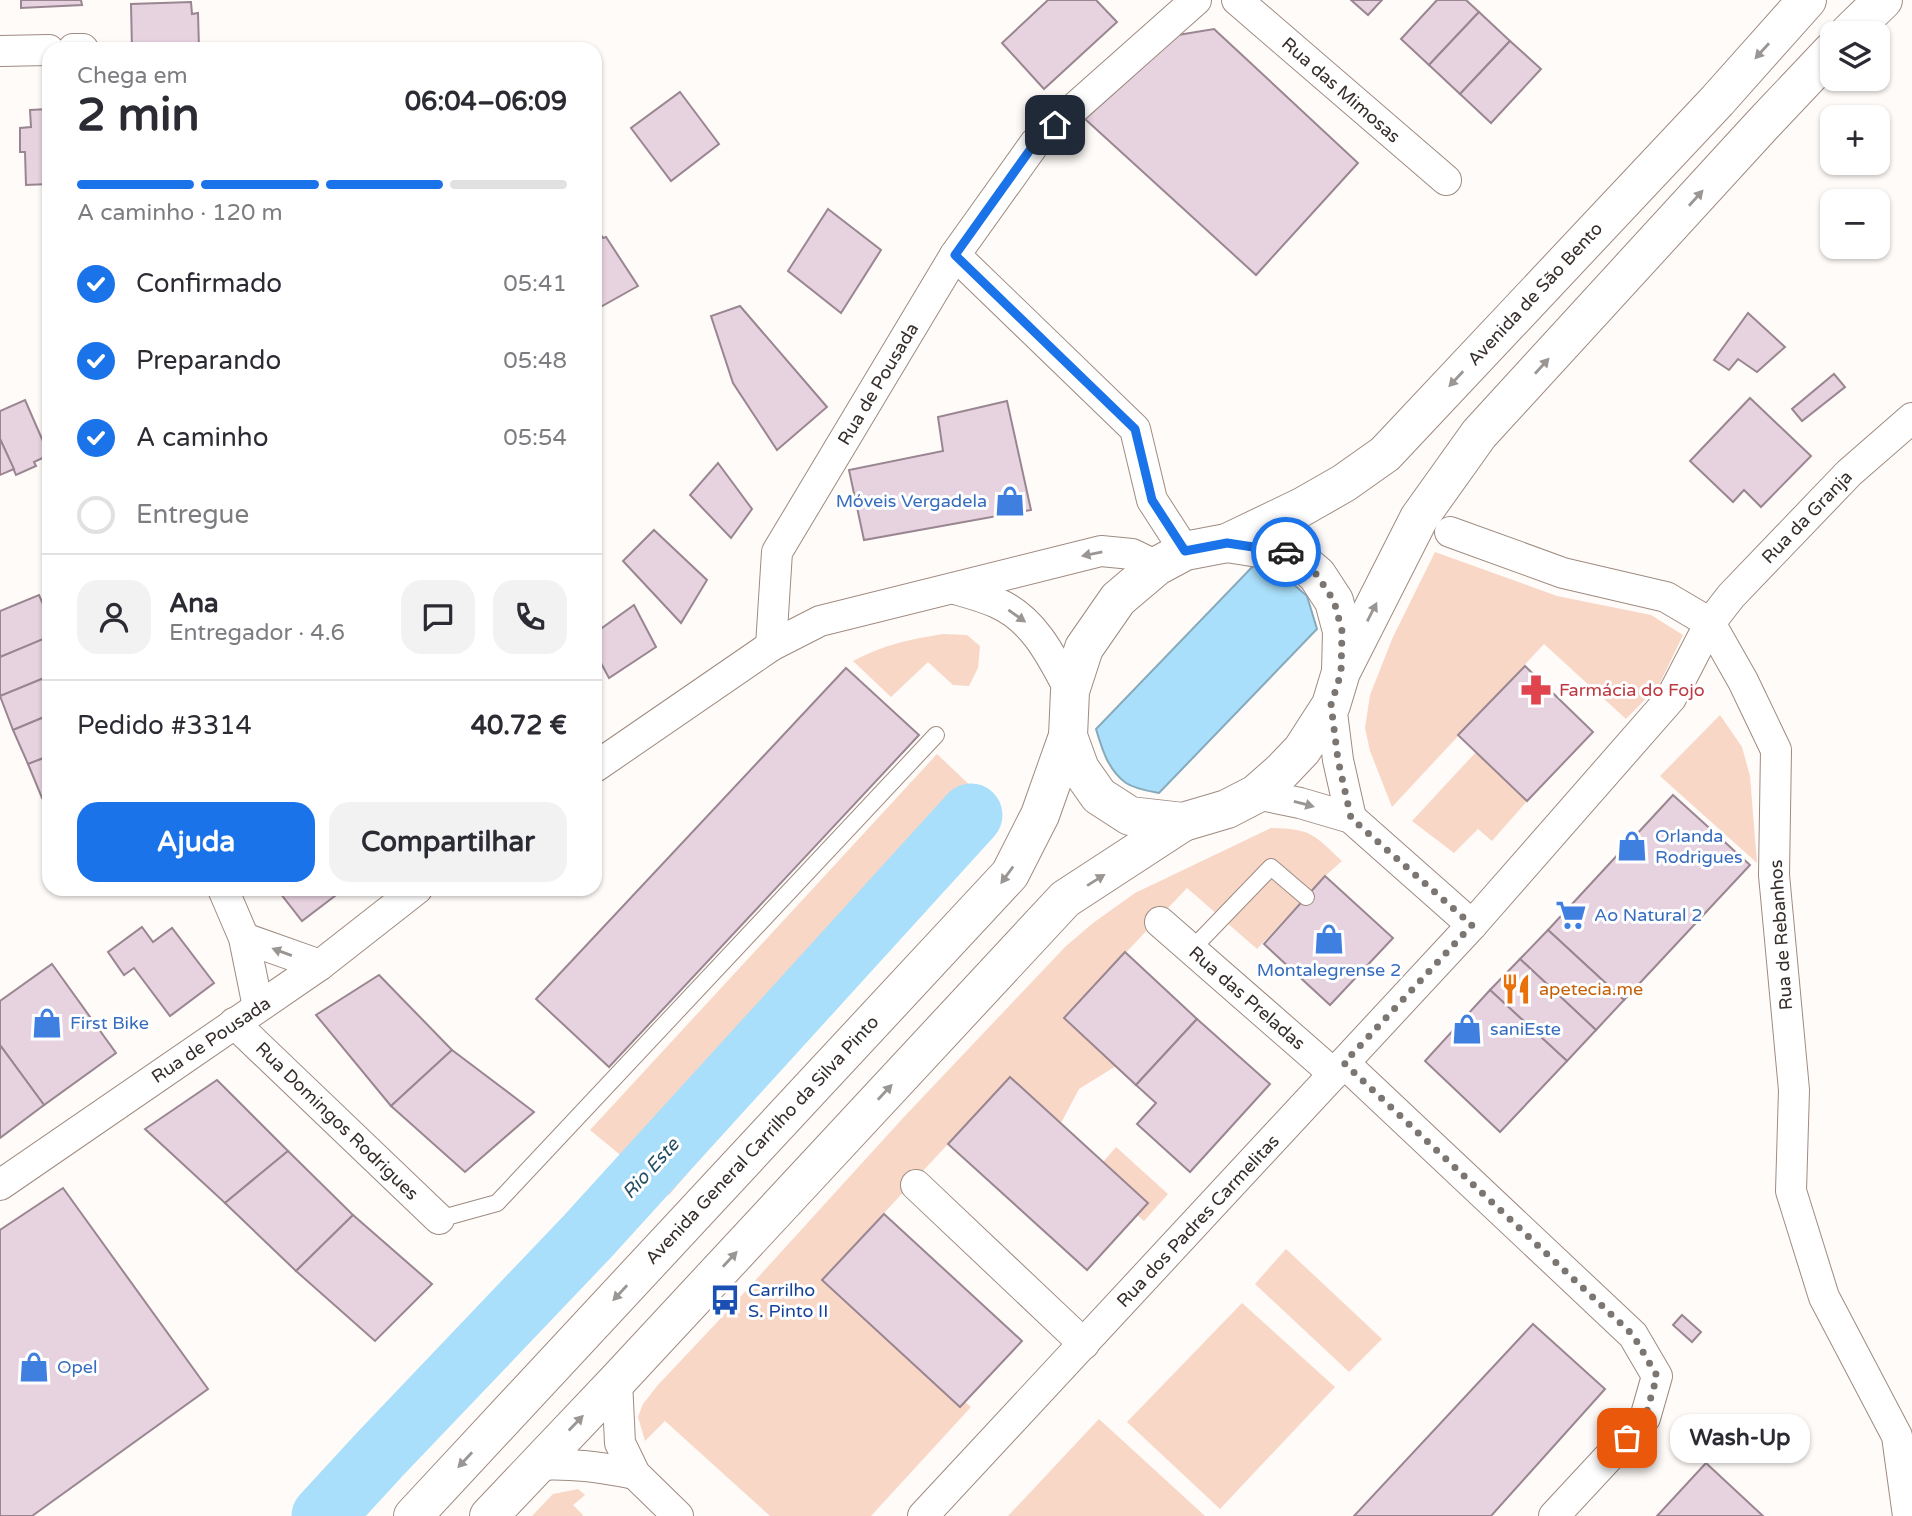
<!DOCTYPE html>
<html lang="pt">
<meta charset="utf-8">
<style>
:root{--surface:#fff;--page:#f2f2f3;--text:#2b2b33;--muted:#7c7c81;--line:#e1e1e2;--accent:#1a73e8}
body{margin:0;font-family:"Varela Round",sans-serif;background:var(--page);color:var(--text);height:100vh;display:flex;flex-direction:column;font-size:26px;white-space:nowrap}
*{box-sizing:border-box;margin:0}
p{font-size:23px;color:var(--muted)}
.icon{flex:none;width:38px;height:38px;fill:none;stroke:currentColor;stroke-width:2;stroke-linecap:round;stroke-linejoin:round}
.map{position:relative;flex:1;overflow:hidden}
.side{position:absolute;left:42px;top:42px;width:560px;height:854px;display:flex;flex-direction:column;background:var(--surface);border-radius:21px;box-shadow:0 2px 5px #0004}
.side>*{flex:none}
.buttons{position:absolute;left:1820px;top:21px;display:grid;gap:14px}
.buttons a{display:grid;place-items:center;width:70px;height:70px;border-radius:14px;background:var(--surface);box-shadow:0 2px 5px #0004;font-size:35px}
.pin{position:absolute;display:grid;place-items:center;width:60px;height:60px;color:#fff;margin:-30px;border-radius:14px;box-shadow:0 4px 10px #0006}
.courier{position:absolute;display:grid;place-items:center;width:70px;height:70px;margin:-35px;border:5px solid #1a73e8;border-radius:50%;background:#fff;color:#222;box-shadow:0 2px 9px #0007}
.bubble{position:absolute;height:49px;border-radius:21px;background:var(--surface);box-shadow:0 2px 5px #0004;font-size:23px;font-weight:700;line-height:49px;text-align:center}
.head em{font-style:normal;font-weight:700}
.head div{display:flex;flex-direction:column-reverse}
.head{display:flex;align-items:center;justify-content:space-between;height:119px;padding:0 35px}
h1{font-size:46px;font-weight:700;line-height:52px}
.bar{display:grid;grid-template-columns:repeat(4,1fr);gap:10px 7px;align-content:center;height:84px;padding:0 35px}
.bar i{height:9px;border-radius:5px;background:var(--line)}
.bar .selected{background:var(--accent)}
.bar p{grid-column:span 4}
.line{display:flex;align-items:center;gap:18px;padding:0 35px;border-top:2px solid var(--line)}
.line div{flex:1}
.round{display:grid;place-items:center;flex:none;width:74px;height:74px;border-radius:21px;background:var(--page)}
ol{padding:0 35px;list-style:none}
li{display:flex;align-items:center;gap:21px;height:77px}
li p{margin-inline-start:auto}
li .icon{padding:7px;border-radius:50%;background:var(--accent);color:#fff;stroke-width:4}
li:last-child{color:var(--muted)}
li i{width:38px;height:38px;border:4px solid var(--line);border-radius:50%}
.action{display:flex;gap:14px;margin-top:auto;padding:14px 35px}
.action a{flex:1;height:80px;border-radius:21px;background:var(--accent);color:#fff;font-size:28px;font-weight:700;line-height:80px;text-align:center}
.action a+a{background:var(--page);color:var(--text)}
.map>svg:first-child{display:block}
</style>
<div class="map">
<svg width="1912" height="1516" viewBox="0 0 1912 1516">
<rect width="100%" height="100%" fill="#fffbf8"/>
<g fill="#f8d7c7">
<path d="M1435,552l122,44 94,19 32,20 -24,50 -33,34 -82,-75 -152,163 -22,-56 -5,-23 5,-33 23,-58z"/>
<path d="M943,634l24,1 13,11 -2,22 -9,18 -16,-1 -25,-23 -37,35 -38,-36c33,-17 54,-21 90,-27z"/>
<path d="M1720,715l22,32 8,29 7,87 -97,-87z"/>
<path d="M1476,752l51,49 -35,40 -14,-12 -24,24 -42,-32z"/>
<path d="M937,754l60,57 -328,384 -79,-65z"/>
<path d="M1271,828c41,1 42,6 71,33l-17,15 -68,73 -70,-61 -123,130 52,48 -37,23 -18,34 -51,-46 -187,202 136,128 6,-5 6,5 -100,109h-101l-105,-95 -20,20 -7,-24 5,-13 14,-18 64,-68 182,-200 162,-171 28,-24 42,-30z"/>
<path d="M1116,1147l52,47 -24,27 -7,-6 11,-13 -45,-40z"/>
<path d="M1286,1249l96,90 -33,33 -94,-88z"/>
<path d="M1242,1303l93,84 -115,122 -93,-87z"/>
<path d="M1099,1419l106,97h-197z"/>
<path d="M578,1489l7,6 -12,10 10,10 -1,1h-50l21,-22z"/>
</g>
<path fill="#a9dffa" stroke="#86aabc" stroke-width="2" d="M1254,565l22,4 31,27 10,33 -158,164c-11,-2 -24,-4 -33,-10 -18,-13 -24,-34 -30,-54z"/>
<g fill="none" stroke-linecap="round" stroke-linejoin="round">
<path stroke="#a9dffa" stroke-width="63" d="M323,1516l58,-63 206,-216 384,-422"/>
</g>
<g fill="#e7d3df" stroke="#998691" stroke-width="2">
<path d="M21,0h60l1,5 -61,3z"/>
<path d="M1048,0h48l21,22 -73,67 -42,-46z"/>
<path d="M1351,0h31l-14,15z"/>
<path d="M1437,0h29l13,12 -50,53 -28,-26z"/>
<path d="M191,2l1,12 6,-1 1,36h-67l-1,-45z"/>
<path d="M1479,12l31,29 -50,53 -31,-29z"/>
<path d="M1214,29l144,134 -102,112 -171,-156 93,-84z"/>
<path d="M1510,41l31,28 -50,54 -31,-29z"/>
<path d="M680,92l39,52 -48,37 -40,-53z"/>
<path d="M49,109v75l-23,1 -1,-33h-5v-24l11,-1 -1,-17z"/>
<path d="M828,209l53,41 -40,63 -53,-42z"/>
<path d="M595,226l8,12 3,-1 32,49 -43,24z"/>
<path d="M740,306l87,101 -50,43 -44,-67 -22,-67z"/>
<path d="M1748,313l37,34 -28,25 -19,-13 -9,11 -15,-10z"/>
<path d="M1834,374l11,13 -43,34 -10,-12z"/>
<path d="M1750,398l61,58 -50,51 -17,-17 -11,12 -43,-41z"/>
<path d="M25,400l24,55 -15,7 2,4 -20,9 -16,-36v-28z"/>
<path d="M1007,401l24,109 -167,30 -15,-70 94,-19 -5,-34z"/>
<path d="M0,439l14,30 -14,6z"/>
<path d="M718,463l34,46 -21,29 -41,-43z"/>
<path d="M654,530l53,50 -26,43 -58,-62z"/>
<path d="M39,595l10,23v19l-49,20v-46z"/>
<path d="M634,605l22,42 -47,31 -14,-26v-19z"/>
<path d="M43,639l6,14v23l-49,20v-39z"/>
<path d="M1525,666l68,66 -66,69 -69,-66z"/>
<path d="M846,668l73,67 -310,332 -73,-68z"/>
<path d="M49,676v39l-36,15 -13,-34z"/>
<path d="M49,715v41l-21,8 -15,-34z"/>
<path d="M49,756v39l-7,3 -14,-34z"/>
<path d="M1673,795l77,70 -126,135 -76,-70z"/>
<path d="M1325,876l68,62 -63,67 -66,-61z"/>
<path d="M277,889h67l-42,32z"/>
<path d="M142,927l11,15 19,-14 42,55 -44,33 -36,-48 -10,7 -16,-23z"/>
<path d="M1548,930l76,70 -28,30 -76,-71z"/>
<path d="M1125,952l72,67 -61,66 -72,-67z"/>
<path d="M1520,959l76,71 -29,31 -77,-71z"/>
<path d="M52,964l64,89 -72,52 -44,-60v-44z"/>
<path d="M379,975l73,75 -61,56 -75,-91z"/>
<path d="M1490,990l77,71 -67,71 -75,-71z"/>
<path d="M1197,1019l73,65 -80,88 -53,-48 19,-21 -20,-18z"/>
<path d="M0,1045l44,60 -44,33z"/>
<path d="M452,1050l82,62 -69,60 -74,-66z"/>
<path d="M1010,1077l138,126 -61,67 -139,-126z"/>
<path d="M217,1080l71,71 -63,52 -80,-74z"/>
<path d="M288,1151l65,64 -57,56 -71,-68z"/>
<path d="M63,1188l145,201 -176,127h-32v-286z"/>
<path d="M884,1214l138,127 -62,66 -138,-127z"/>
<path d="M353,1215l79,69 -57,57 -79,-70z"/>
<path d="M1682,1315l19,17 -9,10 -19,-17z"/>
<path d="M1533,1324l72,65 -114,127h-137z"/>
<path d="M1706,1463l57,53h-106z"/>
</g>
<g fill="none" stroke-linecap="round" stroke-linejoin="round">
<g stroke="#9e8b81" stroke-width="18">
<g id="lane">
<path d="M1192,949l79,-82 35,30"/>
<path d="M439,1219l58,-16 439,-468"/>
</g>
</g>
<g stroke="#9e8b81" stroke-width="32">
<g id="street">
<path d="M1237,0l209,180"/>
<path d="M73,49h10"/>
<path d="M0,51l49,-1"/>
<path d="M955,255l180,174 17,71 33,51"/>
<path d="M1450,532l113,41 103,24 44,26 33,58 33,69 -2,125 20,215 -3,101 33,106 73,139 11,80"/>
<path d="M955,589c14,4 29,8 42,14 37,16 55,54 73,88"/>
<path d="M771,646l6,-94 178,-297 80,-112 161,-143"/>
<path d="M1331,705l7,55 13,58"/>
<path d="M595,767l176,-121 49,-25 281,-70 31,3 25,12"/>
<path d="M1256,794l44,9 51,15 121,107"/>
<path d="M223,889l21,49 14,69"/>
<path d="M1160,922l174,152"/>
<path d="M244,938l76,27"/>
<path d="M234,1023l205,196"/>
<path d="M1344,1063l289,272 24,41 -12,42 -91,98"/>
<path d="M0,1185l320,-220 97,-76"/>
<path d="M916,1185l168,159"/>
<path d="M617,1381l3,62 15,31 43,42"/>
<path d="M536,1465c36,-2 64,2 99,9"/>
<path d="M923,1516l549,-591 199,-227 39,-75 21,-27 118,-123 63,-55"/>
</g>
</g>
<g stroke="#9e8b81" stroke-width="40">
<g id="primary">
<path d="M1807,0l-90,101 -332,353 -41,29 -42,24 -75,36 -42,8 -28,15 -39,33 -34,49 -14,43 -2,45 12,33 19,27 31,20 53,6 44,-13 29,-15 26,-23 20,-21 29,-45 10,-33 78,-154 60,-84 284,-310 69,-73"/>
<path d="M1849,33l34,-33"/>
<path d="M1227,543l64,10 26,22 17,26 8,30 -1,40"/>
<path d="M413,1516l597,-642 30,-59 28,-79"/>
<path d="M489,1516l128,-135 448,-482 118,-77"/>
</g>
</g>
<use href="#lane" stroke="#fff" stroke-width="16"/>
<use href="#street" stroke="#fff" stroke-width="30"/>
<use href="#primary" stroke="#fff" stroke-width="38"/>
</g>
<defs><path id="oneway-solid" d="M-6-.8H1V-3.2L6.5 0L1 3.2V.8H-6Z" transform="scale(1.75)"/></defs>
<g fill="#9a9694">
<use href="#oneway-solid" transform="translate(1762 51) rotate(132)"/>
<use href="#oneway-solid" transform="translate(1696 198) rotate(-48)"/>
<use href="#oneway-solid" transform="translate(1542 366) rotate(-48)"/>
<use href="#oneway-solid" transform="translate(1456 379) rotate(133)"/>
<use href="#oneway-solid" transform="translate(1092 554) rotate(169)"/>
<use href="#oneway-solid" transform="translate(1372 612) rotate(-63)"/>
<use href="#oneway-solid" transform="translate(1017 616) rotate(35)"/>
<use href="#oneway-solid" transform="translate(1304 804) rotate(15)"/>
<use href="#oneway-solid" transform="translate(1007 875) rotate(126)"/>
<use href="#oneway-solid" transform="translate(1096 880) rotate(-32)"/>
<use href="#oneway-solid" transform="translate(282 952) rotate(-160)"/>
<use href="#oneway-solid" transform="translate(885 1092) rotate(-47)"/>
<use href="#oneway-solid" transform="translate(730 1259) rotate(-47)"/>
<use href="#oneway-solid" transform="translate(620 1293) rotate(133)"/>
<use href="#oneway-solid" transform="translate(576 1423) rotate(-46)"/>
<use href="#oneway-solid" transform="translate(465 1460) rotate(133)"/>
</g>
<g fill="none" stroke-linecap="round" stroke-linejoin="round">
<path stroke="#7c7672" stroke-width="7" stroke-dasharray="0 12.6" d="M1286,552l5,1 26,22 17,26 8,30 -1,42 -10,32 7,55 13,58 121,107 -128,138 289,272 24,41 -12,42 -18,20"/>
<path stroke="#1a73e8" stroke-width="9" d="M1055,125l-20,18 -80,112 180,174 17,71 33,51 42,-8 59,9"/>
</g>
<defs>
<g id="shop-bare" transform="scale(2.415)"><path d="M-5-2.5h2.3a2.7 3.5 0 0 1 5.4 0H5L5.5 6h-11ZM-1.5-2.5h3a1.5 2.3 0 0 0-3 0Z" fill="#3f7fe0" stroke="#fff" stroke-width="2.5" paint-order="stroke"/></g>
<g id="pharmacy-bare" transform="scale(2.415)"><path d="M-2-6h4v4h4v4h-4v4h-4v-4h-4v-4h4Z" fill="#e0444e" stroke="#fff" stroke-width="2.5" paint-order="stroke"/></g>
<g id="supermarket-bare" transform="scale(2.415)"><path d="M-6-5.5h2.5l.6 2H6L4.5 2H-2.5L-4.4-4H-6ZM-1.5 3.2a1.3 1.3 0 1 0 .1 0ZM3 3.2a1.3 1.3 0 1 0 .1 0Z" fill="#3f7fe0" stroke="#fff" stroke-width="2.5" paint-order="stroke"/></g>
<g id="restaurant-bare" transform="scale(2.415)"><path d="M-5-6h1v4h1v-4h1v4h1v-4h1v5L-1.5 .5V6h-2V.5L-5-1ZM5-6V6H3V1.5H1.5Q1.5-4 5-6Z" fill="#e8710a" stroke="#fff" stroke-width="2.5" paint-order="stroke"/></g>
<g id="bus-bare" transform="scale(2.415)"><path d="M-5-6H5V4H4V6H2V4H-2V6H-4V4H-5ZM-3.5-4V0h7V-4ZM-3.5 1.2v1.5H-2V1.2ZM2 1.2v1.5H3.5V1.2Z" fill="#1a4fb4" stroke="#fff" stroke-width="2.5" paint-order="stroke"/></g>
</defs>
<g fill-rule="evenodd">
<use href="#shop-bare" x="1010" y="501"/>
<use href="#pharmacy-bare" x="1536" y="690"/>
<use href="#shop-bare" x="1632" y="846"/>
<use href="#supermarket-bare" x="1571" y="915"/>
<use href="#shop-bare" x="1329" y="939"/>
<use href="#restaurant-bare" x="1516" y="989"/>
<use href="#shop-bare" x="47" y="1023"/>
<use href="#shop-bare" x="1467" y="1029"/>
<use href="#bus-bare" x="725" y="1300"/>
<use href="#shop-bare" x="34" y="1367"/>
</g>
<g text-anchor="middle" stroke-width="6" stroke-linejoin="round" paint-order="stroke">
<g font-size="18" fill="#362e2a" stroke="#fff">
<text transform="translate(1341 90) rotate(41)" y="6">Rua das Mimosas</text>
<text transform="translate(1535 294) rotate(-47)" y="6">Avenida de São Bento</text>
<text transform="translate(878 384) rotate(-59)" y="6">Rua de Pousada</text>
<text transform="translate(1807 517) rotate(-46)" y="6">Rua da Granja</text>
<text transform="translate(1781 935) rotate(-94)" y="6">Rua de Rebanhos</text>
<text transform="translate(1247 998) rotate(41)" y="6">Rua das Preladas</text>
<text transform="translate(211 1040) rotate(-34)" y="6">Rua de Pousada</text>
<text transform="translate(337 1121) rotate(44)" y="6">Rua Domingos Rodrigues</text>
<text transform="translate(762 1140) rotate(-47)" y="6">Avenida General Carrilho da Silva Pinto</text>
<text transform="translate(1198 1221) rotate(-47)" y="6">Rua dos Padres Carmelitas</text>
</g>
<g font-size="18" fill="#366cbe" stroke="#fff" text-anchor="start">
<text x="987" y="507" text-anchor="end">Móveis Vergadela</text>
<text x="1655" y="842">Orlanda<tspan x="1655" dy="21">Rodrigues</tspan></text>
<text x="1594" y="921">Ao Natural 2</text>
<text x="1329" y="976" text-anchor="middle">Montalegrense 2</text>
<text x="70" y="1029">First Bike</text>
<text x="1490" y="1035">saniEste</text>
<text x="57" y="1373">Opel</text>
</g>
<g font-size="18" fill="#be3a42" stroke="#fff" text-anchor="start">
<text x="1559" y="696">Farmácia do Fojo</text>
</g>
<g font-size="18" fill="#c56008" stroke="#fff" text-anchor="start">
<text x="1539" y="995">apetecia.me</text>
</g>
<g font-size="18" fill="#164399" stroke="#fff" text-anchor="start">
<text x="748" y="1296">Carrilho<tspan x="748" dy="21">S. Pinto II</tspan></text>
</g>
<g font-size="19" font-style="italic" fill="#244e61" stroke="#fff">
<text transform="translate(650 1168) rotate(-48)" y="7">Rio Este</text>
</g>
</g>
</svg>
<div class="buttons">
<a><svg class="icon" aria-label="layers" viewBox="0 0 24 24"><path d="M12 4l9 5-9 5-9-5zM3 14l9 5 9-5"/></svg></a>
<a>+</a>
<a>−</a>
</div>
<div class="pin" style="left:1627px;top:1438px;background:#ea580c"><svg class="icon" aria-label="bag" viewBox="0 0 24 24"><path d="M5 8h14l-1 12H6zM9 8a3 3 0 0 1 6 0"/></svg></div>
<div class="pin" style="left:1055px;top:125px;background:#1f2937"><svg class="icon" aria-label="home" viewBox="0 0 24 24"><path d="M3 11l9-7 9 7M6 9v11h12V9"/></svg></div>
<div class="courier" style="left:1286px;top:552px"><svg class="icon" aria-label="car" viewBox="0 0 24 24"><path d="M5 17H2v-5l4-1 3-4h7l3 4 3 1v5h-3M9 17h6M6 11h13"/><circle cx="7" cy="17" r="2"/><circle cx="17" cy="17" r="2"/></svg></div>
<div class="bubble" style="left:1670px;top:1414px;width:140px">Wash-Up</div>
<section class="side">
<div class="head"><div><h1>2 min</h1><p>Chega em</p></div><em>06:04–06:09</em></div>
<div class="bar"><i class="selected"></i><i class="selected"></i><i class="selected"></i><i></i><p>A caminho · 120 m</p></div>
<ol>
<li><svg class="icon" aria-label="check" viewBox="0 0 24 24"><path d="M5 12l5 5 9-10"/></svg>Confirmado<p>05:41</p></li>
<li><svg class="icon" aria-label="check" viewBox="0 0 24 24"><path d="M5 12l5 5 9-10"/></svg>Preparando<p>05:48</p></li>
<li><svg class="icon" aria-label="check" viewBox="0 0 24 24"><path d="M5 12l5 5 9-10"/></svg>A caminho<p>05:54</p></li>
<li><i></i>Entregue</li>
</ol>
<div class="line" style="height:126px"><a class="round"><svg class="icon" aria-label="person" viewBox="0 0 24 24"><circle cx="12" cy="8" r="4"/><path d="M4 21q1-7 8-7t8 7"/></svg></a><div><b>Ana</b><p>Entregador · 4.6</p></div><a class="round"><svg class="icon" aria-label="chat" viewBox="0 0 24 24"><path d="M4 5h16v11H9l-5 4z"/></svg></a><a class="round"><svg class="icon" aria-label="phone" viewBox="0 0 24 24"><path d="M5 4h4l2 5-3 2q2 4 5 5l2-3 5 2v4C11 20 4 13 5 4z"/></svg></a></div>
<div class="line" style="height:91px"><div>Pedido #3314</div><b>40.72 €</b></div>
<div class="action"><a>Ajuda</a><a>Compartilhar</a></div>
</section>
</div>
